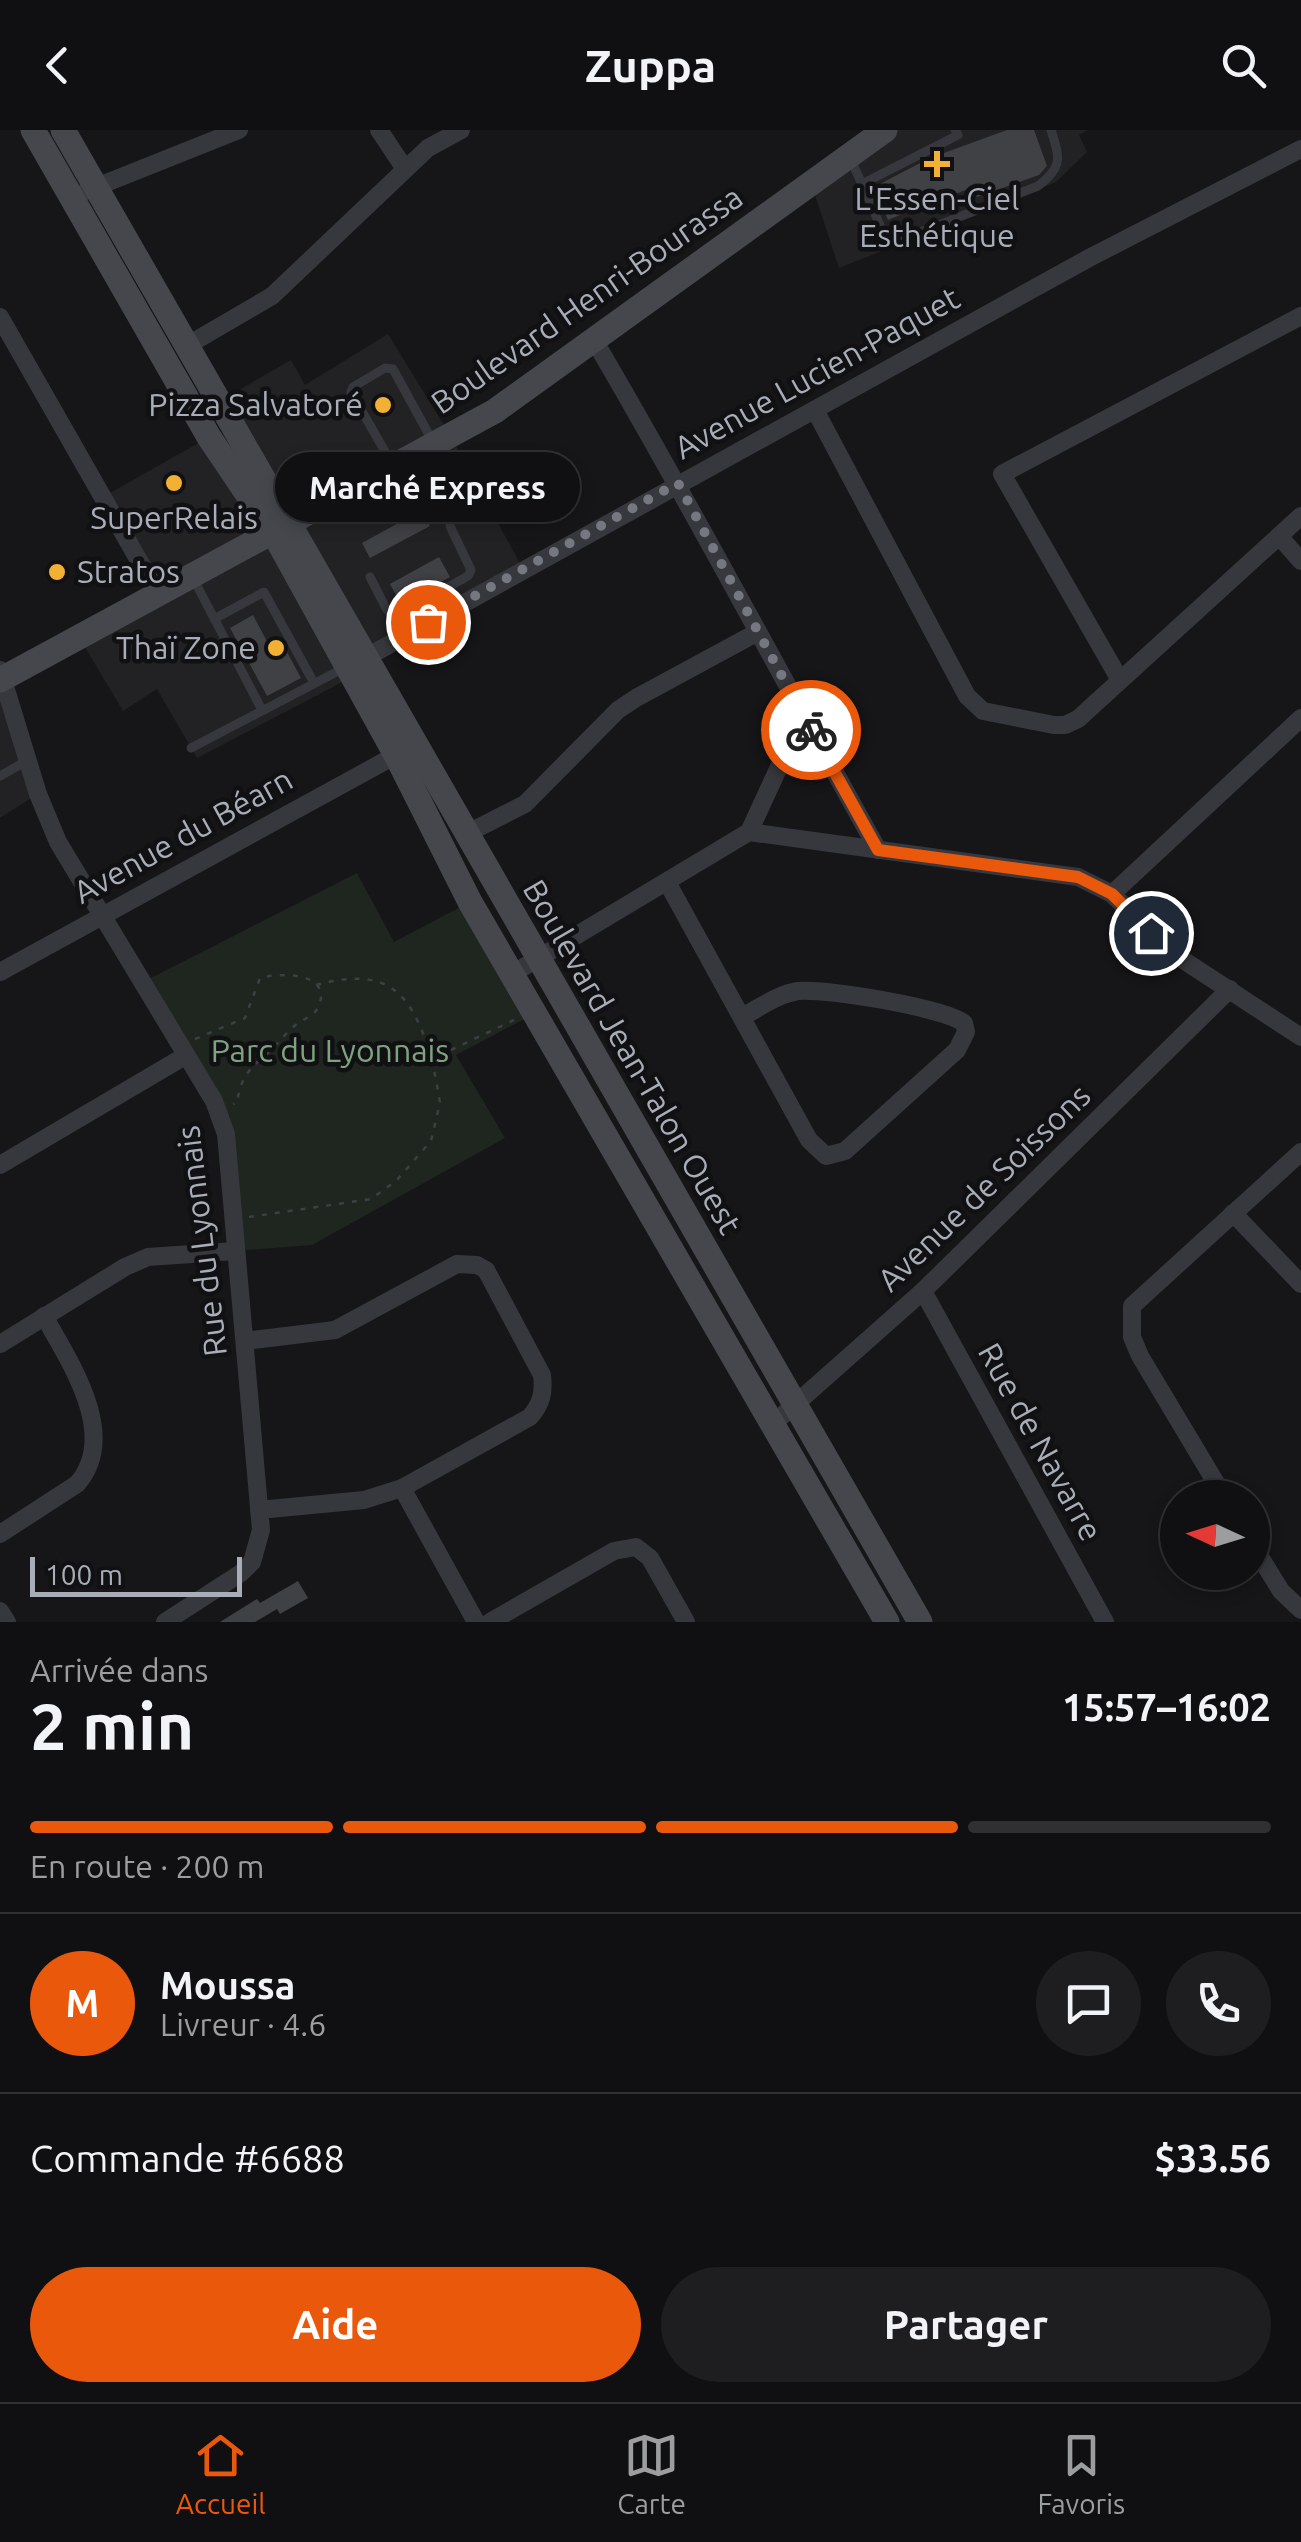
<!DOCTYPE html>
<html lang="fr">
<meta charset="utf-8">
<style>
:root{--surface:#101012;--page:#1e1e20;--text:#f1f3f6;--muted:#9c9d9f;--line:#303032;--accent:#ea580c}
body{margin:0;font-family:Ubuntu,sans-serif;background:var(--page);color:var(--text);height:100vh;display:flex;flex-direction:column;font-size:38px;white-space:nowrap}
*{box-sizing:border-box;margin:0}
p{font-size:32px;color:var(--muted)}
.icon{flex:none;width:55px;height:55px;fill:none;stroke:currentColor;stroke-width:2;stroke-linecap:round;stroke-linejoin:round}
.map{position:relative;height:1492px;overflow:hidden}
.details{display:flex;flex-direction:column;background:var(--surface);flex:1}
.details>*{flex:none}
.needle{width:65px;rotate:274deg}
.tools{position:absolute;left:1160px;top:1350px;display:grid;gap:20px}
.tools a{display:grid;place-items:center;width:110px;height:110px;border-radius:50%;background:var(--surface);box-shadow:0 5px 15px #0003,0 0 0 2px var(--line);font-size:50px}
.scale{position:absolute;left:30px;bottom:25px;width:212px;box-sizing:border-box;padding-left:10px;border:5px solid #a8adb8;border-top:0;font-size:28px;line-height:35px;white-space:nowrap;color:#a8adb8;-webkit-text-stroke:8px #111113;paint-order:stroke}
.pin{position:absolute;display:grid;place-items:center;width:85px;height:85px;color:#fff;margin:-42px;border:5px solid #fff;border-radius:50%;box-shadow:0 2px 10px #0007}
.courier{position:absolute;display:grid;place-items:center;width:100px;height:100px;margin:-50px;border:8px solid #ea580c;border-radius:50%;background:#fff;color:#222;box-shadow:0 2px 12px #0007}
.bubble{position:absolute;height:70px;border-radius:35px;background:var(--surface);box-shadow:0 5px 15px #0003,0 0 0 2px var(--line);font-size:32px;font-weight:700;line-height:70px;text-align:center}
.head em{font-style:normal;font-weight:700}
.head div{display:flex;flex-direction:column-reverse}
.head{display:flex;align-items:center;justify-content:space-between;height:170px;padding:0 30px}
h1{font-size:65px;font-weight:700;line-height:75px}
.bar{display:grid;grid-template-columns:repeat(4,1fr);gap:15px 10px;align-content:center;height:120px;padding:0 30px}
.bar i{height:12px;border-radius:8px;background:var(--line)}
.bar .current{background:var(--accent)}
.bar p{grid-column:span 4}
.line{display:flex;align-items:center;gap:25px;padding:0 30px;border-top:2px solid var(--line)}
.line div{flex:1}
.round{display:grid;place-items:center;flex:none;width:105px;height:105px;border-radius:52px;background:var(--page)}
.cta{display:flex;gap:20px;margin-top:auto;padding:20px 30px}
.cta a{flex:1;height:115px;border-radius:60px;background:var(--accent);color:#fff;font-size:40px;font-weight:700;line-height:115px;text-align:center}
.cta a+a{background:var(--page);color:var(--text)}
header{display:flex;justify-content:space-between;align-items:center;height:130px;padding:0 30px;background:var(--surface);font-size:45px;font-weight:700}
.tab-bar{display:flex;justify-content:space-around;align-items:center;height:140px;border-top:2px solid var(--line);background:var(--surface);font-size:28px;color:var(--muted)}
.tab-bar a{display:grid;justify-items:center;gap:5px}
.tab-bar .current{color:var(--accent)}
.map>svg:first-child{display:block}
</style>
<header><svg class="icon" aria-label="back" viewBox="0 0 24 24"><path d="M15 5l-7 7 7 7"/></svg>Zuppa<svg class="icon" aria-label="search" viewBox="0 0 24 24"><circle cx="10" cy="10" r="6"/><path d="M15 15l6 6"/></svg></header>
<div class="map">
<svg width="1301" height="1492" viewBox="0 0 1301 1492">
<rect width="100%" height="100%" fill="#161618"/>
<g fill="#222225">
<path d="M885,0h203l-9,5 8,17 -31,30 -217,86 -28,-85z"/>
<path d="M388,204l62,101 73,134 -158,89 -145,-257 71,-41 14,25z"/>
<path d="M209,307l143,240 -155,81 -40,-69 -34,22 -44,-74 79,-43 -55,-97z"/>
<path d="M0,550l38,114 -38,24z"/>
</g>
<path fill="#1e261f" d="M357,743l37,69 76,-40 64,112 -78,41 49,83 -193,107 -77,6 -9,-117 -85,-151z"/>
<g fill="#404145">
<path d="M1007,0h27l13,36 -8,9 -62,22 -4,-10 -20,8 -17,12 -3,-6 -45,19 -14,-33 56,-29z"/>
<path d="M422,380l8,16 -60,32 -8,-15z"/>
<path d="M439,427l11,20 -49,27 -11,-20z"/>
<path d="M253,485l16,30 11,-6 21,39 -34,18 -37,-68z"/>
<path d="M298,1451l10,17 -28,16 -3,-5 -22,13h-35l37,-23 3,4z"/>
</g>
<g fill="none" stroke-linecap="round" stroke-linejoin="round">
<g stroke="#3d3f44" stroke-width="2.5" stroke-dasharray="5 8" stroke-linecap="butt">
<path d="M316,855c72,-19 95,6 115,72"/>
<path d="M195,909l50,-21 15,-40c18,-5 69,-7 60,25 -3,12 -15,15 -23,21 -9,6 -15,15 -22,22 -22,22 -33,24 -38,57l-4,1"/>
<path d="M249,1087l122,-18 25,-18 35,-40 9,-39 -8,-43 82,-39"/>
</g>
<g stroke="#37383d" stroke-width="9">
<path d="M850,28l12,26 96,-49 -3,-5"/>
<path d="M862,54l-1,8 8,7 19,46 150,-59c25,-19 22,-28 13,-56"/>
<path d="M391,332l-40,-70 2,-5 32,-19 8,1 40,73"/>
<path d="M370,447l17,33 11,5 70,-39 3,-6 -21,-44"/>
<path d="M194,450l68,130"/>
<path d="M214,489l50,-27 50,91"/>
<path d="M191,618l153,-80"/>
<path d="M0,646l28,-16"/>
</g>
<g stroke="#37383d" stroke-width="18">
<path d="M379,0l26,39"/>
<path d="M86,61l153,-61"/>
<path d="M0,187l158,277"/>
<path d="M594,210c99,168 189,340 284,510"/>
<path d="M188,215l84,-49 156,-148 33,-18"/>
<path d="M815,280l152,286 16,15 71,14h11l13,-6 223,-203"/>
<path d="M1279,406l22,25"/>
<path d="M365,528l724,-400 212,-109"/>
<path d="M0,540l38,124 20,48 156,259 12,33 35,396 -9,32 -11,11 -76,49"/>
<path d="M1120,550l-118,-206 299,-158"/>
<path d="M749,702l54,-117"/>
<path d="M466,704l59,-30 93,-94 18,-12 120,-65"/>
<path d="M667,752l142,258 17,16 19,-5 112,-101 9,-18 -2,-9c-19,-15 -139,-35 -166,-32 -20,3 -39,17 -56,26"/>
<path d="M1112,764l59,58 130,85"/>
<path d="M0,842l396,-217"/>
<path d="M512,844l237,-142 329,45 34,17 189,-176"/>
<path d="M0,1035l185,-109"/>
<path d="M1233,1083l68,71"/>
<path d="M923,1161l182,331"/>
<path d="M245,1211l90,-11 122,-66 20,1 9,5 56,105c2,17 0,28 -12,42l-128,71 -38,12 -105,10"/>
<path d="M0,1214l125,-77 23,-10 87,-6"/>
<path d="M774,1293l149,-132 307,-302"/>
<path d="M402,1358l74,134"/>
<path d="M1225,1368l-85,-142 -8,-19v-31l169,-154"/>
<path d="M0,1404l77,-50c43,-49 -8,-123 -33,-168"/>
<path d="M1252,1414l29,47 20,19"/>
<path d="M0,1481l7,11"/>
<path d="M490,1492l124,-71 22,-4 14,11 36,64"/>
</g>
<g stroke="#45474d" stroke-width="25">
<path d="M33,0l176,307 64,95 123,223 74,147 417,720"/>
<path d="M63,0l857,1492"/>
<path d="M0,550l495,-269 390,-281"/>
</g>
</g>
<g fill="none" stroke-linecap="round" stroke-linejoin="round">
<path stroke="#757880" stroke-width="10" stroke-dasharray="0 18" d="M428,492l250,-139 133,247"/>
<path stroke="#ea580c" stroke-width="12" d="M811,600l67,120 200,27 34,17 39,39"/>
</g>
<g fill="#f2b134" stroke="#111113" stroke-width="4">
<path d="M932 19h10v10h10v10h-10v10h-10v-10h-10v-10h10z"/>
<circle cx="383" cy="275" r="10"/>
<circle cx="174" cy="353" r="10"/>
<circle cx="57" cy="442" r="10"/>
<circle cx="276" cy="518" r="10"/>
</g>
<g text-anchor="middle" stroke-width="9" stroke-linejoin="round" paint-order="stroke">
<g font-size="32" fill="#a8adb8" stroke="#111113">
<text x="937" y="80">L'Essen-Ciel<tspan x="937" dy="37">Esthétique</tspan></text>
<text x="363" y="286" text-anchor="end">Pizza Salvatoré</text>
<text x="174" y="399">SuperRelais</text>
<text x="77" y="453" text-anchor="start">Stratos</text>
<text x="256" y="529" text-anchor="end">Thaï Zone</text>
</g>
<g font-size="32" fill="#a8adb8" stroke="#111113">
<text transform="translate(587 170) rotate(-35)" y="11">Boulevard Henri-Bourassa</text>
<text transform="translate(817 243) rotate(-29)" y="11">Avenue Lucien-Paquet</text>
<text transform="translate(183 706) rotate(-29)" y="11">Avenue du Béarn</text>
<text transform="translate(632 927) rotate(60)" y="11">Boulevard Jean-Talon Ouest</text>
<text transform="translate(984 1058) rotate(-44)" y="11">Avenue de Soissons</text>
<text transform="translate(202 1111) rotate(-97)" y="11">Rue du Lyonnais</text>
<text transform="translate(1040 1312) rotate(61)" y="11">Rue de Navarre</text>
</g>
<g font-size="32" fill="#7fa381" stroke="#111113">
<text x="330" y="932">Parc du Lyonnais</text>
</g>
</g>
</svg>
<div class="tools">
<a><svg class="needle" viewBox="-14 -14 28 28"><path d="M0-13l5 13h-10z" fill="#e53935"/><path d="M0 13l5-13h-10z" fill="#9c9d9f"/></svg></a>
</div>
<div class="scale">100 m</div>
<div class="pin" style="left:428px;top:492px;background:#ea580c"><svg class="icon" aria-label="bag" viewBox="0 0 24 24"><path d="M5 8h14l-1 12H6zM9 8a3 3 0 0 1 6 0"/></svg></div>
<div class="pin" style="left:1151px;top:803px;background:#1f2937"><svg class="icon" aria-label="home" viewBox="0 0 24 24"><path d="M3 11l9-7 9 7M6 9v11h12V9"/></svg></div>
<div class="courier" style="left:811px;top:600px"><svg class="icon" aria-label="bike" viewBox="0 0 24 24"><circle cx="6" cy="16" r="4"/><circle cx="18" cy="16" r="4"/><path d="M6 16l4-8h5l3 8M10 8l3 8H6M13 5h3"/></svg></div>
<div class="bubble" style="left:275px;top:322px;width:305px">Marché Express</div>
</div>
<section class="details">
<div class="head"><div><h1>2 min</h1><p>Arrivée dans</p></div><em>15:57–16:02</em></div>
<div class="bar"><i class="current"></i><i class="current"></i><i class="current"></i><i></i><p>En route · 200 m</p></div>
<div class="line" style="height:180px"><b class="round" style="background:var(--accent);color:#fff">M</b><div><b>Moussa</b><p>Livreur · 4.6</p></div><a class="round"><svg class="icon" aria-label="chat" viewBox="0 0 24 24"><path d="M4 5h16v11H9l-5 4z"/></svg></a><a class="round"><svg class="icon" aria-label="phone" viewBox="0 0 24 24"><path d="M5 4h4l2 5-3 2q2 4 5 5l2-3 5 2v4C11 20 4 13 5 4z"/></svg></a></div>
<div class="line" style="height:130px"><div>Commande #6688</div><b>$33.56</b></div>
<div class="cta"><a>Aide</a><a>Partager</a></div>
</section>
<nav class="tab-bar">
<a class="current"><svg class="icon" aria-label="home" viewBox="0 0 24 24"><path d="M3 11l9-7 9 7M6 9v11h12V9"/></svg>Accueil</a>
<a><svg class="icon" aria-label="map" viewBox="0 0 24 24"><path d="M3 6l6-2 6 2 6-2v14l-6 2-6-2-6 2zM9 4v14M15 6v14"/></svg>Carte</a>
<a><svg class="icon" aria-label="saved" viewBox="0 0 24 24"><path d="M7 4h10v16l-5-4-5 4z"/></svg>Favoris</a>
</nav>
